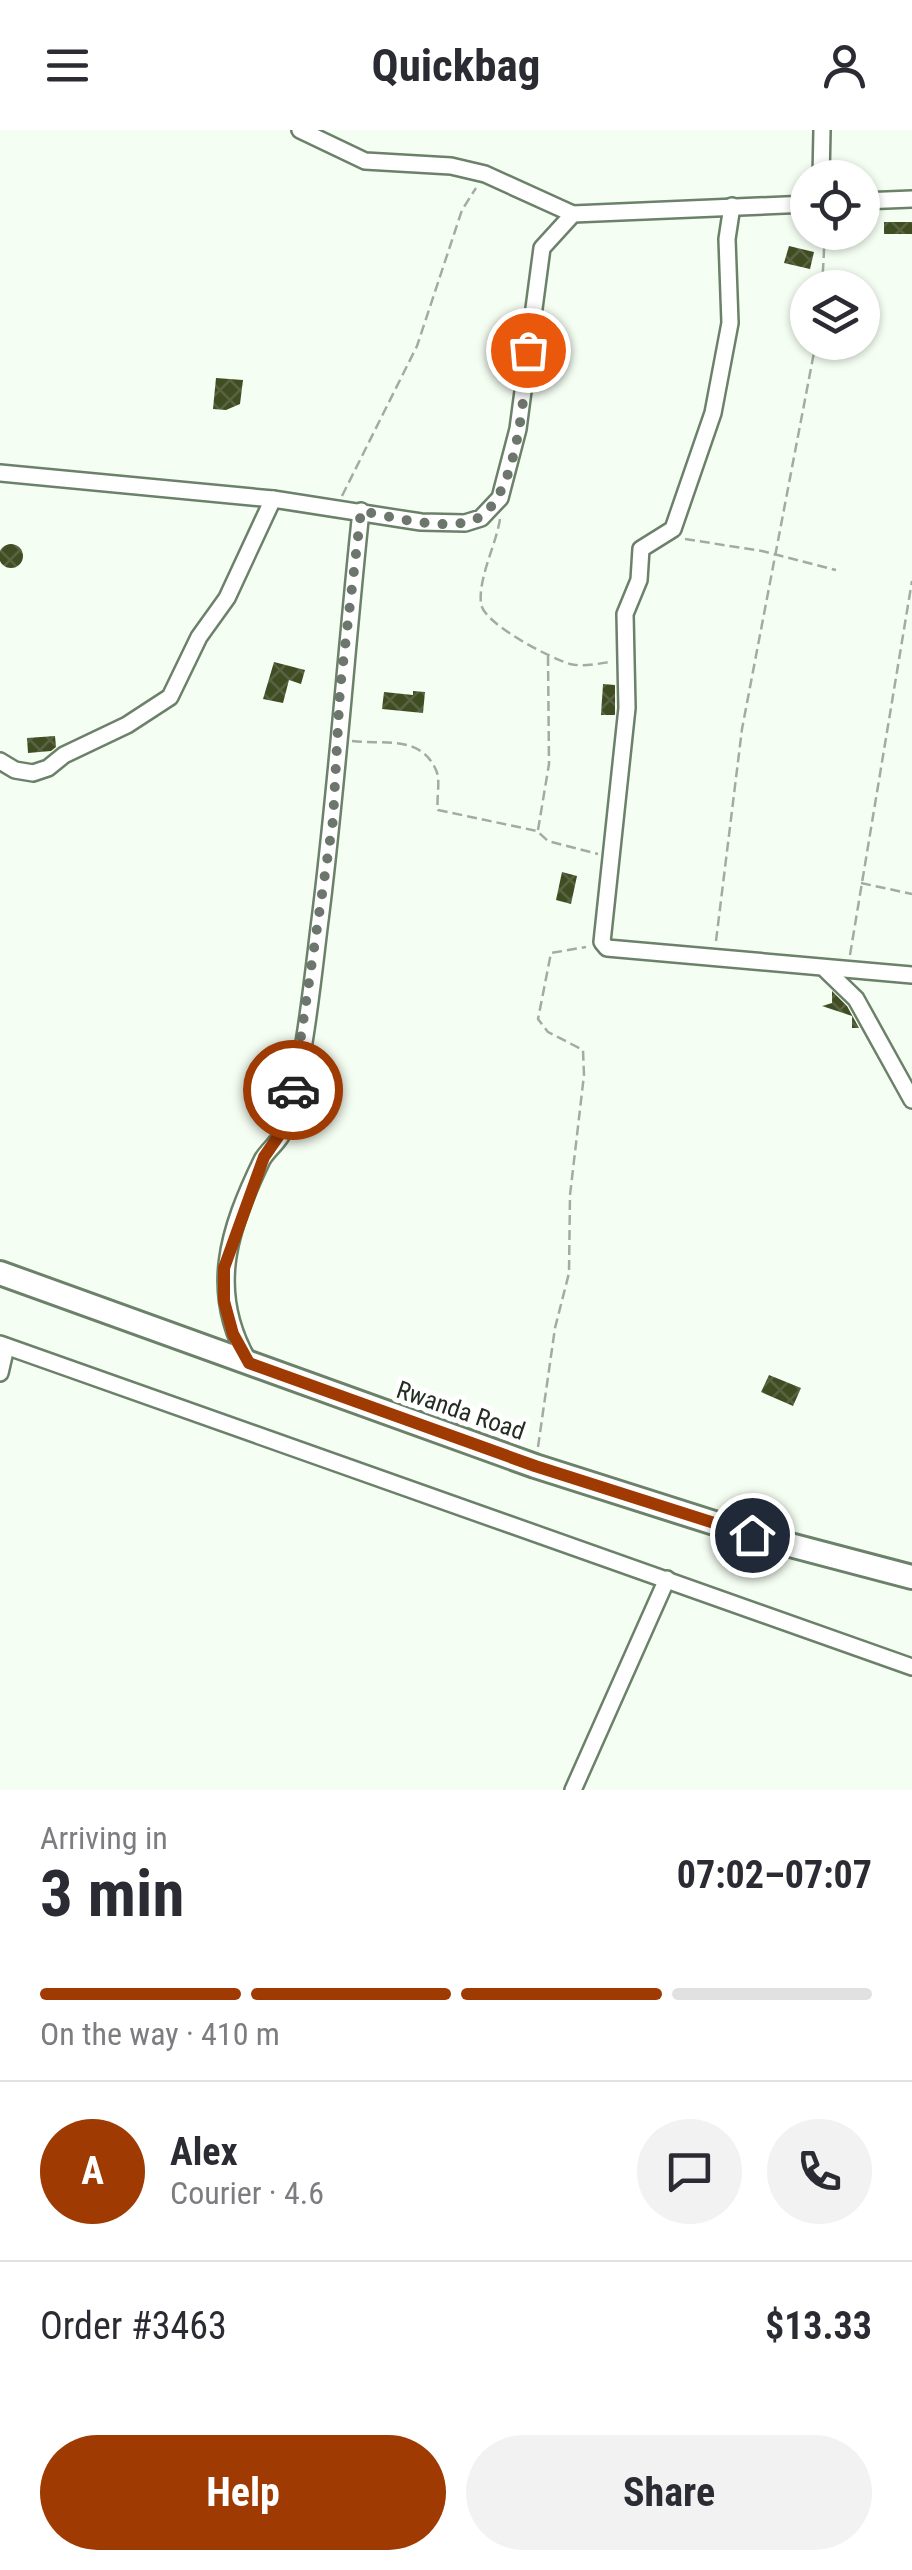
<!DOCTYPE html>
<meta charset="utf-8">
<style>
:root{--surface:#fff;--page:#f2f2f3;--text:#2b2b33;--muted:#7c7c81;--line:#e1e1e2;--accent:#9f3b02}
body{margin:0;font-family:"Roboto Condensed",sans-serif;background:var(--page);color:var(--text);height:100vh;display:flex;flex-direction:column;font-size:38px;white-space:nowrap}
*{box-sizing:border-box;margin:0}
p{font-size:32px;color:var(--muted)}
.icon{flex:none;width:55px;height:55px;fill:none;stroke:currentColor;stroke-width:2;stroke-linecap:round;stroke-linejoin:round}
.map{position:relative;height:1660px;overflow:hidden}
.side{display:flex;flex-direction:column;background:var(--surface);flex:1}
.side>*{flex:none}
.controls{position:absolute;left:790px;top:30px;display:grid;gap:20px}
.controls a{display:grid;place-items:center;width:90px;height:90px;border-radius:50%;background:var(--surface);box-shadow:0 2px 8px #0004;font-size:50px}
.pin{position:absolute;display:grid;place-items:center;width:85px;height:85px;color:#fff;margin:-42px;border:5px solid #fff;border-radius:50%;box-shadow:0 2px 10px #0007}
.courier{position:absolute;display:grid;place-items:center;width:100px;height:100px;margin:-50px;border:8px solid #9f3b02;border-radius:50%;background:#fff;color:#222;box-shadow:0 2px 12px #0007}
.summary em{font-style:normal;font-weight:700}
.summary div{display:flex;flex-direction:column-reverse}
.summary{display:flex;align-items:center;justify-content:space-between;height:170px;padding:0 40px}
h1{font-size:65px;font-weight:700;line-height:75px}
.bar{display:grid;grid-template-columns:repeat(4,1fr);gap:15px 10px;align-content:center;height:120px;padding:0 40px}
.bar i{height:12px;border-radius:8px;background:var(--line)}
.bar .on{background:var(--accent)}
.bar p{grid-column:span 4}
.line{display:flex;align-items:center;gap:25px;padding:0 40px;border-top:2px solid var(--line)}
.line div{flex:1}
.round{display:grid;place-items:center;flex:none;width:105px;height:105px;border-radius:52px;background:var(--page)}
.cta{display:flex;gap:20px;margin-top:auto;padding:20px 40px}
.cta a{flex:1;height:115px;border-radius:60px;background:var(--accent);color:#fff;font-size:40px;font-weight:700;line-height:115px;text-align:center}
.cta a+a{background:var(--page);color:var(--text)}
header{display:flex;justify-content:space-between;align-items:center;height:130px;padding:0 40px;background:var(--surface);font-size:45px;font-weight:700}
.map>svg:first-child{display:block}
</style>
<header><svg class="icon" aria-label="menu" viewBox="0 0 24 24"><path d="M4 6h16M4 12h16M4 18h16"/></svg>Quickbag<svg class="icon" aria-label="person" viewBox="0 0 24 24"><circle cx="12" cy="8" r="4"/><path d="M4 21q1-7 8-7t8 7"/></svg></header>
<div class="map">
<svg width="912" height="1660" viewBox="0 0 912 1660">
<defs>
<pattern id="building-cross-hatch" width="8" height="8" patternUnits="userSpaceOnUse" patternTransform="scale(2.5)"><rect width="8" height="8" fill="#404c22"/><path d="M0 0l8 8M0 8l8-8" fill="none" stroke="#596341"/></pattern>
</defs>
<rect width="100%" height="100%" fill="#f5fef3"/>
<g fill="url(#building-cross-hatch)">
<rect x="884" y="92" width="28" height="12"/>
<path d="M789,116l25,6 -4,17 -26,-6z"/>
<path d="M216,248l27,2 -3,24 -14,6 -13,-1z"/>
<circle cx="11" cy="426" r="12"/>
<path d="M274,532l31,8 -4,14 -12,-4 -6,23 -20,-4z"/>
<path d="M603,554l12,1v30h-14z"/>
<path d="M413,561l12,1 -2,21 -41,-4 2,-17 29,3z"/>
<path d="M55,606l1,11 -5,4 -23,2 -1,-15z"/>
<path d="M562,742l15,4 -6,28 -15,-4z"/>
<path d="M832,861l15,15 12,22h-7v-12l-30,-10 10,-3z"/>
<path d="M769,1245l32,13 -8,18 -32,-14z"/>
</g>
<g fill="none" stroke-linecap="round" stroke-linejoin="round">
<g stroke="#6b8169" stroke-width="20">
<g id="minor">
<path d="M300,0l65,31 86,5 34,8 88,40 235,-10"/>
<path d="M821,48l1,-48"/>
<path d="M862,71l50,-2"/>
<path d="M732,76l-5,33 3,84 -17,90 -40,116 -32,20 -2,31 -14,34 2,94 -25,234 5,6 305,27"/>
<path d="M0,343l273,26 148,23 44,1 16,-5 19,-20 18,-69 24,-181 31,-34"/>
<path d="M0,631l15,9 18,3 15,-5 16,-13 63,-30 43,-28 29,-60 28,-39 46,-99"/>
<path d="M826,840l30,29 56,101"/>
<path d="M0,1214l912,323"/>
<path d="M249,1232c-41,-70 -21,-132 13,-202 6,-11 18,-18 22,-30 20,-64 27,-136 35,-202 18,-139 27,-278 42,-417"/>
<path d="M0,1243l6,-26"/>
<path d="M573,1660l94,-211"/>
</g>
</g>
<g stroke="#6b8169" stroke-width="28">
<path id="highway" d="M0,1143l535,193 217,69 160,42"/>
</g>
<g stroke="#a3aca2" stroke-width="2.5" stroke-dasharray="10 5" stroke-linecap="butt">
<path d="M822,158l3,-56"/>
<path d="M342,366l75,-150 45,-136 14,-22"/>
<path d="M500,389c-4,26 -22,59 -19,85 3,20 69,54 89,60 13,3 27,0 39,-2"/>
<path d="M685,409l77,12 74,19"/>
<path d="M352,611c31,4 68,-7 84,29 5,11 0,28 2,40l99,21 11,10 50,13"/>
<path d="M538,700l11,-66 -1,-109"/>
<path d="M861,753l51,11"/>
<path d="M716,811l26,-212 74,-387"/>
<path d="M850,825l62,-374"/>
<path d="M538,1317l17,-119 14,-55 1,-78 14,-120 -1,-25 -35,-18 -10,-13 13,-66 35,-6"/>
</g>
<use href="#minor" stroke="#fff" stroke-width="15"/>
<use href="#highway" stroke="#fff" stroke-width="22"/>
</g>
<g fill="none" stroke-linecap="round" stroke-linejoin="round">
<path stroke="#6d766c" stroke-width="10" stroke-dasharray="0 18" d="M293,960l40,-270 7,-131 21,-178c33,6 73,18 107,11 50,-11 56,-130 60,-172"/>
<path stroke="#9f3b02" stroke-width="12" d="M293,960l-9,38 -20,29 -40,111v33l9,33 16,29 286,103 217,69"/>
</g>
<g text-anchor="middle" stroke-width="10" stroke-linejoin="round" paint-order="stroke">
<g font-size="25" fill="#242d23" stroke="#fff">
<text transform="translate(461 1280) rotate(19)" y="9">Rwanda Road</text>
</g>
</g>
</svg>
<div class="controls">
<a><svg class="icon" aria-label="locate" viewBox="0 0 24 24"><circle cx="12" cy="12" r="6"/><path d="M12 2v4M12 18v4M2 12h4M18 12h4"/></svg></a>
<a><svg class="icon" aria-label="layers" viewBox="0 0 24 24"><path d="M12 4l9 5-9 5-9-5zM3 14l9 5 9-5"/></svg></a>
</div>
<div class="pin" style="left:528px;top:220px;background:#ea580c"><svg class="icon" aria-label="bag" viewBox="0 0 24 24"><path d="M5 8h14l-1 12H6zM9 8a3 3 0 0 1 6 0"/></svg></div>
<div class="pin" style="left:752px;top:1405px;background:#1f2937"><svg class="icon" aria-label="home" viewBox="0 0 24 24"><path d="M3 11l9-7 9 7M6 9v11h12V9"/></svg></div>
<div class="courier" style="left:293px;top:960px"><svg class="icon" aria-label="car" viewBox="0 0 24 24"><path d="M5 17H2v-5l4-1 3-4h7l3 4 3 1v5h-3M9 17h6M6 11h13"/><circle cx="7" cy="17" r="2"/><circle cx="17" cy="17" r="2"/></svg></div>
</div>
<section class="side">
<div class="summary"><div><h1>3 min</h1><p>Arriving in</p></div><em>07:02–07:07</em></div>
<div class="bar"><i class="on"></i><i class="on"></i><i class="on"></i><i></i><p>On the way · 410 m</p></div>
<div class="line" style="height:180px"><b class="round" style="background:var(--accent);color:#fff">A</b><div><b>Alex</b><p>Courier · 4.6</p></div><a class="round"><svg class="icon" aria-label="chat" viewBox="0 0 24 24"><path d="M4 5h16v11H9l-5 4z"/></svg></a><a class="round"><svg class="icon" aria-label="phone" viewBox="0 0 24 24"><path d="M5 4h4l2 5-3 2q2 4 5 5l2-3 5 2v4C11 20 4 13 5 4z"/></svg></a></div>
<div class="line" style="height:130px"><div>Order #3463</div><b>$13.33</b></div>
<div class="cta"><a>Help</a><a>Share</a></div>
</section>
